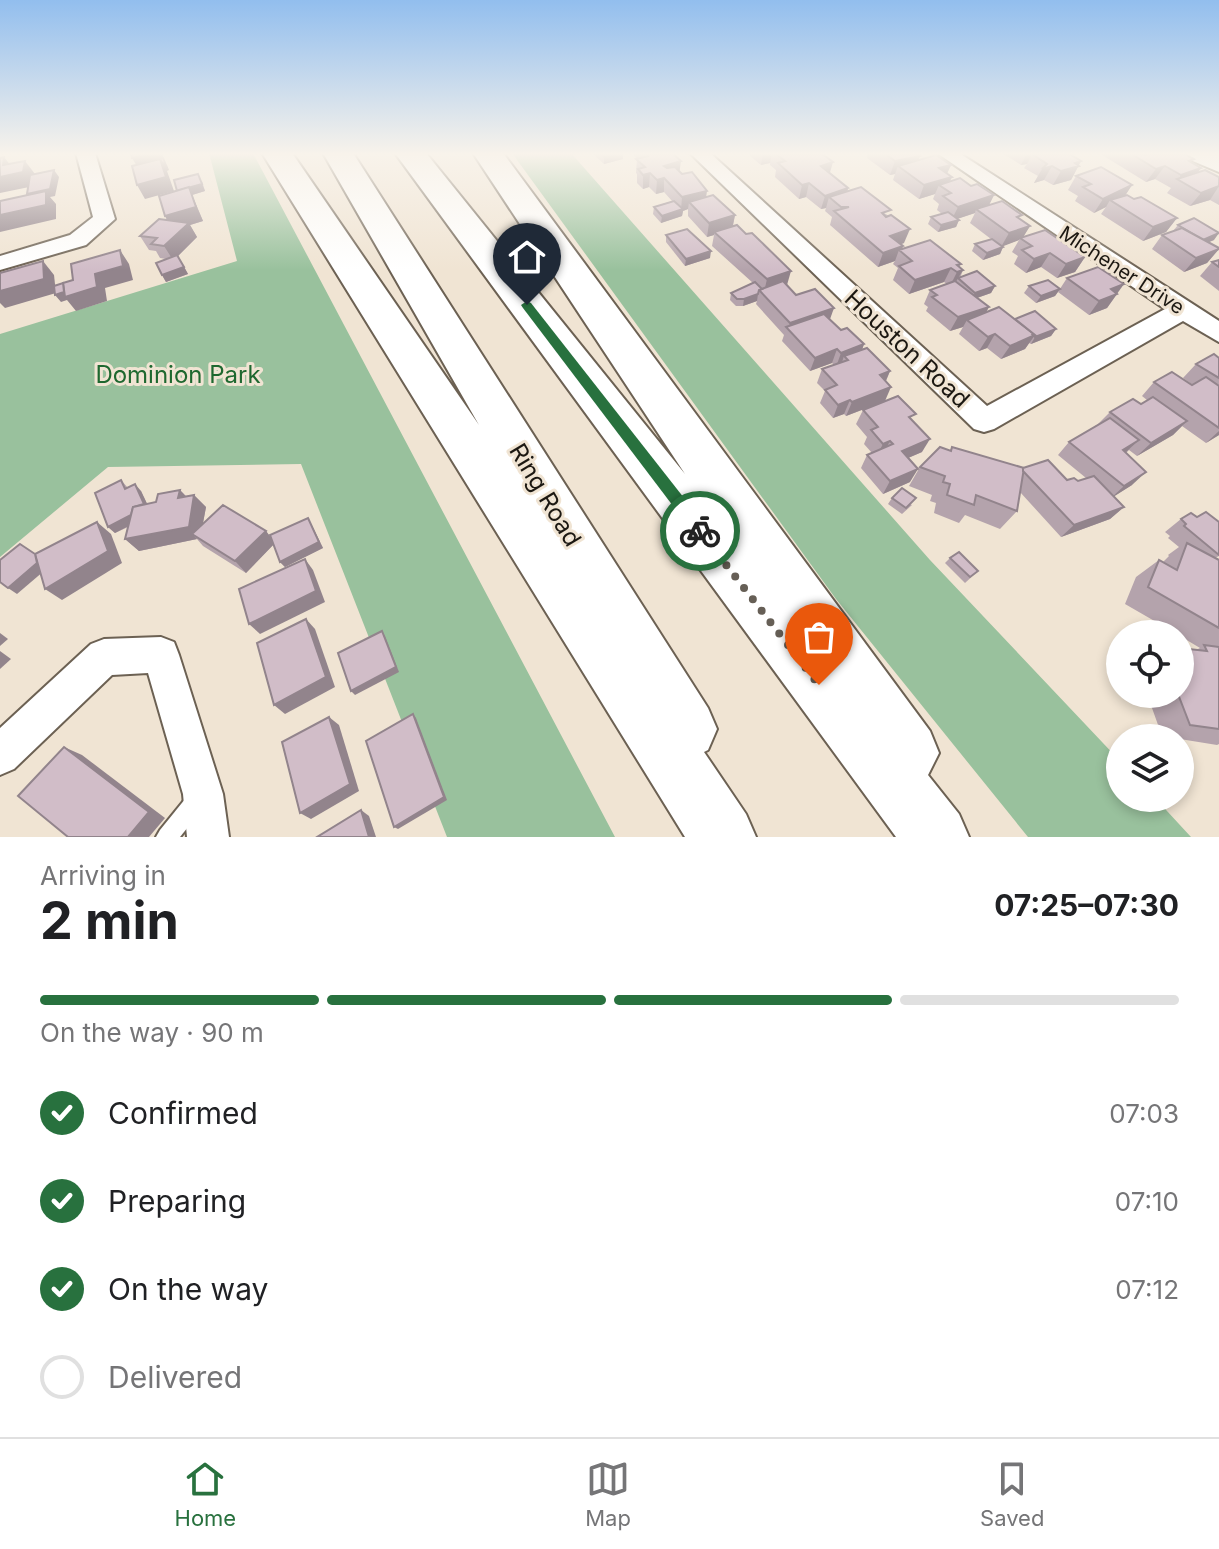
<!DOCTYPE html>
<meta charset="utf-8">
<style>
:root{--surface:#fff;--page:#f2f2f2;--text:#202124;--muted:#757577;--line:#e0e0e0;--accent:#28713e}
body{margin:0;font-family:Inter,sans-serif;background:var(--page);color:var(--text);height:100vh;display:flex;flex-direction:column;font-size:30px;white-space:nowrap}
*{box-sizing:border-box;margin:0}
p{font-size:26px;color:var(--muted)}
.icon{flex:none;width:44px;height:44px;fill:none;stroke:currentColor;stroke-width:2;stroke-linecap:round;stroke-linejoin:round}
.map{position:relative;height:837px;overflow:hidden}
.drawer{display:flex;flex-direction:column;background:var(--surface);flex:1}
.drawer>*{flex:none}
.fabs{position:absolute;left:1106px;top:620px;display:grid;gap:16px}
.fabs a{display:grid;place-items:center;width:88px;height:88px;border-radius:50%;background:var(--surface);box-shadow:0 4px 12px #0003;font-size:40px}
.pin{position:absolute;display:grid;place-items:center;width:68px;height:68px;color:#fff;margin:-82px -34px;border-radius:50% 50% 50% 0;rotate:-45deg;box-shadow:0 0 8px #0007}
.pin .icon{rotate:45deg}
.courier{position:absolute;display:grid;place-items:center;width:80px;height:80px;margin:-40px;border:6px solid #28713e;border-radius:50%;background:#fff;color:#222;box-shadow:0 2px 10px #0007}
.head em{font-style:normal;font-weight:700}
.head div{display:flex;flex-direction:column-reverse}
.head{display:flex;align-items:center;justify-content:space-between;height:136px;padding:0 40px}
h1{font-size:52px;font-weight:700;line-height:60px}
.bar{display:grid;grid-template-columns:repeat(4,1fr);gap:12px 8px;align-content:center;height:96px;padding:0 40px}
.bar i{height:10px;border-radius:6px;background:var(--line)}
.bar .on{background:var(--accent)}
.bar p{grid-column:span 4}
ol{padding:0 40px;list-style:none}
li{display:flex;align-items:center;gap:24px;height:88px}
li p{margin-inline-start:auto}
li .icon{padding:8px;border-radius:50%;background:var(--accent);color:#fff;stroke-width:4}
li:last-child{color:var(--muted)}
li i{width:44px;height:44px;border:4px solid var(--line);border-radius:50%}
.menu{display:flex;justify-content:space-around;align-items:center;height:112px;border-top:2px solid var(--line);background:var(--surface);font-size:22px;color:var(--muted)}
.menu a{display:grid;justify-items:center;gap:4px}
.menu .on{color:var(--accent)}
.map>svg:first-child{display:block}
</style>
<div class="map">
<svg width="1219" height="837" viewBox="0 0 1219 837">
<rect width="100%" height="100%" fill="#f0e4d3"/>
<g fill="#99c19d">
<path d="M209,153h44l362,684h-168l-146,-373 -193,3 -108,90v-223l237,-73z"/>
<path d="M512,153h59l359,407 190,201v37h35l36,39h-163l-192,-238z"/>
</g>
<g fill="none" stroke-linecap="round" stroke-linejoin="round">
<g stroke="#6c6153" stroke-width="4">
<path id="lane" d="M197,790l7,3 3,7 -3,7 -24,30h-24l4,-7 30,-37z"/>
</g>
<g stroke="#6c6153" stroke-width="4">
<g id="street">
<path d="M76,153h19l20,66 -29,26 -86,25v-14l70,-21 23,-18z"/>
<path d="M690,153h20l277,253 178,-97 -228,-156h22l260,168v21l-36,-21 -189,108 -10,3 -10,-3z"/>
<path d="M161,637l13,5 5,13 44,139 6,43h-42l-4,-43 -35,-121 -36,2 -98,94 -14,6v-47l91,-84 13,-5z"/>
</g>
</g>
<g stroke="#6c6153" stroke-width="4">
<path id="secondary" d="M1185,153h34v19l-31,-13z"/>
</g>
<g stroke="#6c6153" stroke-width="4">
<g id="highway">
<path d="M262,153h30l187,272 -156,-272h30l355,555 9,21 -9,21 -4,2 42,62 10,23h-71z"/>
<path d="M395,153h31l259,321 -212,-321h30l427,578 9,22 -11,22 31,39 10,23h-73z"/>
</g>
</g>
<use href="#lane" fill="#fff" fill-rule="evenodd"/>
<use href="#street" fill="#fff" fill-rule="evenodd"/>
<use href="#secondary" fill="#fff" fill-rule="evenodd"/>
<use href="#highway" fill="#fff" fill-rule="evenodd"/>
</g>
<g fill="#b4a3ac">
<path d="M592,153h31v6l-19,5z"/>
<path d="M632,153h40l8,18 26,26 29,18 -2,11 63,69 34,25 11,10 23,14 -2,6 28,21 -4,10 -1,20 -39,15 -2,-2 -11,4 -13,-15 5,-12 -8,-8 5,-14 12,-4 -2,-2 -22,8 -28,-30 2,-6 -28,-31 1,-3 -14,5h-7l-6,-6 1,-7 22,-10 -41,-37 2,-11 -7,2 -19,-21v-7l-5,2 -1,5 -21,7 -8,-9 1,-7 18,-6 -8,-9 -8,2 -7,-7 -6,2 -6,-6v-9l-1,-1 1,-14z"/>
<path d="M750,153h71l9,21 18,14v3l41,25 15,27 -3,1 2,2 -1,3 59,15 -2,3 4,3 -3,8 35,8 -4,7 -14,5 12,9 -3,5 70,17 -5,7 -20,8 -2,-1 -4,6 -24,10 -14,-11 -8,3 -20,-17 4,-7 -13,4 -24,-20 2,-4 -4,-3 6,-14 17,-6 -3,-2 -35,12 -16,-14 5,-12 -5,-4 2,-3 -17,6 -48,-42 2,-8 -7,-6 1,-3 -5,1 -15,-12 -7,2 -24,-22 1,-7 -6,-5v-2l-9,2 -11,-9z"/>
<path d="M868,153h53l-3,7 33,5 -4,8 3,8 21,5 23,9 -5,10 31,14 10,7 -7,11 62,20 -10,15 -18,6 -16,-11 -15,6 -12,-9 4,-8 -6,-4 7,-12 -17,6 1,1 -3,7 -17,6 -11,-9 3,-7 16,-5 -21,-16 5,-10 -18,6 2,1 -3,7 -18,5 -10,-8 3,-7 11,-3 -5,-4 2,-6 -6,-5 2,-5 -16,5 -26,-19 2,-6 -5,1 -23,-17z"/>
<path d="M1002,153h66l13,8 -10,19 -18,5 -9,-5 -10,3 4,-7 -14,-8 3,-4 -6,1z"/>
<path d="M1099,153h47l-1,2 47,8 6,9 21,5v28l-9,-5 -20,6 -23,-13 4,-5 -16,-9 -9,3z"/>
<path d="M1076,176l56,9 -7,10 52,23 -11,14 -23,9 -42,-27 5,-7 -12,6 -19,-12 3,-5 -10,-6z"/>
<path d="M202,181l3,10 -13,4 11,26 -13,4 7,12 -19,19 10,18 -22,8 -4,-7 4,-16 -6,-1 -4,-7 -7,-1 -9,-14 27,-16 -2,-4z"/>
<path d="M1178,225l36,15 -6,2 11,7 -12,14 -23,9 -32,-23 10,-14 11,-4z"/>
<path d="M666,235l44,23 -25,8 -19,-24z"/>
<path d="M1219,260v31l-19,-15 12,-14z"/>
<path d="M1067,278l50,16 -10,14 -18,7 -31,-23z"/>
<path d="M1029,286l31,3 -5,7 -19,7 -12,-10z"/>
<path d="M1219,358v77l-13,8 -24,-17 -9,9 -36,21 -8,-6 -3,3 6,32 -18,11 10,11 -14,12 -49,18 -41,-45 -3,19 -17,18 -35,-14 -6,8 -25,-10 2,-10 -6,-2 2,-6 -23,-9 11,-19 30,-17 2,-3 115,33 11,1 8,-3 -28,-23 11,-13 28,-17 13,-13 31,-8 6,-4 -5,-4 12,-14 38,3h1l-10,-7 13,-14z"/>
<path d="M863,410l49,11 10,31 -14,6 2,24 -27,12 -22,-26 6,-13 5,-2 -8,-9 3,-7 -11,-13z"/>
<path d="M121,480l7,8 13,3 6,13 9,-2 24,-12 6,6 8,-1 12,12 -3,16 63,8 5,7 37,-20 15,30 -38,19 -5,-5 -6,-18 -28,29 -43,-27 -6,-7 -58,12 -14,-12 3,-12 -13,6 -7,-6z"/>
<path d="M892,498l20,7 -10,9 -14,-10z"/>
<path d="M1197,517l22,5v34l-4,2 4,2v184l-2,1 -37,-6v-1l-18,-2 -15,-42h33l16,-44 4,-2 -20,-12v-2h-3l-52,-30 11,-27 23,-17 4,2 6,-6 -1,-1 11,-8 -11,-9 2,-2 -5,-4 16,-13z"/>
<path d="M950,558l28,13 -13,12 -20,-20z"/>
</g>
<g fill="#92848c">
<path d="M151,153h11l3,10 -2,-5 4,7 2,5 -2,1 7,20 -29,8 -8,-14 3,-14 -8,-13z"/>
<path d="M621,153h2v6l-19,5v-7z"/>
<path d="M763,153h9l-2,10 -9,2z"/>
<path d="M910,153h11l-6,16 -17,-3 -3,8 -5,1 5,-14z"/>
<path d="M1027,153h19l-14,1 -5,10 -6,1z"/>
<path d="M4,157l11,14 10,-10 10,13 -1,12 -34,7v-16z"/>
<path d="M681,161l-2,14 -15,4v13l-8,2 1,-14 7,-14z"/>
<path d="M1081,161l-10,19 -18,5 8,-14 14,-8z"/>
<path d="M833,162l-4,14 -8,-10z"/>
<path d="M951,165l-6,13 -6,-10z"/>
<path d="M1052,166l-8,14 -10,3 8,-14z"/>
<path d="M1165,166l-10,13 -9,3 10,-13z"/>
<path d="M1201,168l-10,14 -13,-2 3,-5z"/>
<path d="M54,170l5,7 -4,19 -5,1 6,7v15l-56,13v-17l33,-14z"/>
<path d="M650,173l-1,14 -6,2v-14z"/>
<path d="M198,174l7,17 -13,4 11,26 -13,4 7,12 -19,19 10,18 -22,8 -4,-7 11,-15 -9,-14 9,-16 -8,-14z"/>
<path d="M952,177l-6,13 -7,-5 -4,9 -16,5 5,-14z"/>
<path d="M809,183l-3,14 -7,2 3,-14z"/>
<path d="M1132,185l-9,14 -13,1 -4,7 -12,6 9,-14z"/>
<path d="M1219,186l-9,14 -20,6 11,-13z"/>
<path d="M848,188l-4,14 -15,-5 -3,11 -5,1 4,-13z"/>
<path d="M707,191l-2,14 -16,-3 -1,7 -5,2 -1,5 -21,7 1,-7 19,-6 1,-13z"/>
<path d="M994,195l-7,14h-11l-1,4 -24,8 7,-14z"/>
<path d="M735,215l-3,14 -18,3v3l-7,2 2,-14z"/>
<path d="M1177,218l-11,14 -23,9 10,-14z"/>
<path d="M959,220l-3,7 -18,5 3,-7z"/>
<path d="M1030,226l-8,13 -2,-1 -1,2 -18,7 8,-14z"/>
<path d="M910,229l-6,14 -19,7 5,-14z"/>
<path d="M1219,233l-5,7 -16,7 5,-7z"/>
<path d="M903,246l-2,6 -2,-2 -4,11 -17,6 5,-14z"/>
<path d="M1003,247l-3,7 -17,6 4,-7z"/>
<path d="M1219,249l-12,14 -23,9 12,-14z"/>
<path d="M120,250l9,14 4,16 -28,8 2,13 -31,10 -9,-11 -6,2 -6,-7 12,-4 28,-17z"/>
<path d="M711,251l-1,7 -25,8 1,-7z"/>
<path d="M1050,253l-9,14 -15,6 8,-14z"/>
<path d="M1085,257l-10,15 -18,6 9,-14z"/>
<path d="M43,261l11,14 2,18 -51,15 -5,-5v-12z"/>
<path d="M951,268l-7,14 -35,12 6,-14z"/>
<path d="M963,270l-9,15 -4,1 7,-14z"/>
<path d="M791,271l-4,14 -23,7 3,-13z"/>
<path d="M1124,284l-17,24 -18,7 10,-14 12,-12z"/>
<path d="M995,286l-4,7 -20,7 4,-7z"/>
<path d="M1060,289l-5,7 -19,7 5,-7z"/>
<path d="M758,294l-1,7 -14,5 1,-7z"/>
<path d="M989,307l-8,14 -14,-1 -4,7 -13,4 8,-14z"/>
<path d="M834,308l-5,14 -41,8 2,-7z"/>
<path d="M1056,329l-5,7 -20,8 4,-7z"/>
<path d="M995,334l-8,14 -8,3 9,-14z"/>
<path d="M1035,335l-10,14 -24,10 9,-13z"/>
<path d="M864,344l-5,14 -11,2 -4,-4 -3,9 -5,2 5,-14z"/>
<path d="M837,349l-5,14 -22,8 5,-13z"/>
<path d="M890,371l-6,14 -4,-10z"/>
<path d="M891,387l-6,14 -39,15 6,-14z"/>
<path d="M850,400l-6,14 -11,4 5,-13z"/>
<path d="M1187,421l-14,14 -36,21 14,-13z"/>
<path d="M1219,431v4l-13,8z"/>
<path d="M930,439l-8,13 -28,12 8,-13z"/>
<path d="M1139,440l-14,13 -2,-3z"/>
<path d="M890,441l-7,13 -7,3 7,-13z"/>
<path d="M918,469l-8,13 -27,12 7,-13z"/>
<path d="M1146,472l-14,13 -22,14 14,-13z"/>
<path d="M135,484l6,7 11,23 -37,19 -7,-6z"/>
<path d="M180,490l11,12 -13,-4z"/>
<path d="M194,495l12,12 -6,32 -8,-5 5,5 -58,12 -14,-12z"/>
<path d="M1124,507l-14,12 -49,18 13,-12z"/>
<path d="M308,518l15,30 -38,19 -5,-5z"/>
<path d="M97,522l14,12 11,29 -60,37 -17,-11z"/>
<path d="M266,531l9,12 -29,30 -11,-12z"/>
<path d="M42,559l9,6 -34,29 -9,-6z"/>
<path d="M305,559l8,11 12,32 -65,32 -11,-10z"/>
<path d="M306,619l9,10 20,58 -50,27 -11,-9z"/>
<path d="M382,631l3,5 14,36 -44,23 -4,-4z"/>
<path d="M0,633l8,6 -8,7z"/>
<path d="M0,651l11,8 -11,10z"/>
<path d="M413,714l3,4 31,82 -49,29 -4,-2z"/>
<path d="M329,717l10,8 20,66 -48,28 -11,-6z"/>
<path d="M64,747l18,8 83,63 -16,19h-21z"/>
<path d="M361,810l8,6 7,21h-7z"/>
</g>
<g fill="#d1bdc8" stroke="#92848c" stroke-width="2">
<path d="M131,153h20l-19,5z"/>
<path d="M600,153h21l-17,4z"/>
<path d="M646,153h26l9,8 -17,5 3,2 8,-1 7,7 10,-2 15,19 -25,6 -18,-19 -7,2 -7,-7 -7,2 -5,-6 7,-2 -9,-8 12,-3z"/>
<path d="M775,153h46l12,9 -12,4 27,22 -23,8 -16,-13 -7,2 -24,-22 7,-2z"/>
<path d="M884,153h32l4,3 -25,5z"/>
<path d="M1035,153h33l13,8 -6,2 4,3 -18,5 -9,-5 -10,3 5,-5 -15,-10z"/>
<path d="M1130,153h11l4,2 7,-2h31l11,6 -5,2 12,7 -20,7 -16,-9 -9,3z"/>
<path d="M936,155l15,10 -12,3 13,9 -28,8 -26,-19z"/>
<path d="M4,157l-1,8 22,-4 -2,11 -23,5v-19z"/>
<path d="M163,158l2,5 -2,1 -3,-5 -18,4z"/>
<path d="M160,159l6,18 -29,8 -5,-19z"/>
<path d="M1101,167l31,18 -29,14 -20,-12 8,-3 -15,-8z"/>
<path d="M54,170l-4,19 -23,5 3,-19z"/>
<path d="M1205,170l14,7v9l-18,7 -24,-14z"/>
<path d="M198,174l4,10 -25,7 -3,-11z"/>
<path d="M960,178l11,8 6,-2 17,11 -36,12 -15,-11 8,-3 -12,-8z"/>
<path d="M189,187l7,20 -31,9 -6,-20z"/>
<path d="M861,187l30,23 -9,3 4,4 5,-2 19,14 -20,7 13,10 -20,7 -49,-42 15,-4h-8l-12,-10z"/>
<path d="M46,191v14l-46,10v-14z"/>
<path d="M713,195l22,20 -26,8 -20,-21z"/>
<path d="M1127,195l7,4 7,-2 36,21 -24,9 -43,-27z"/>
<path d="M674,201l9,8 -21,7 -8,-9z"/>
<path d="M1002,201l20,14 -5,2 13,9 -21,7 -33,-24z"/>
<path d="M948,212l11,8 -18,5 -10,-8z"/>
<path d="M1194,218l25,15 -16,7 -25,-15z"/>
<path d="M159,219l30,4 -25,23 -13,-2 6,-6 -17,-2z"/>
<path d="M737,225l9,9 6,-1 39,38 -24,8 -53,-47z"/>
<path d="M1182,228l37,20v1l-23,9 -34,-23z"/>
<path d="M687,229l24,22 -25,8 -20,-24z"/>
<path d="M1045,230l40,27 -19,7 -16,-11 -16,6 -12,-9 10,-4 -12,-8z"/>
<path d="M992,239l11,8 -16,6 -12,-9z"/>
<path d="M930,240l31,24 -4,1 6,5 -6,2 -6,-4 -36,12 -16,-14 13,-5 -13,-11z"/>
<path d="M120,250l3,16 -28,8 2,13 -32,10 -2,-14 10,-3 -2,-16z"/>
<path d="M177,255l7,12 -22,8 -6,-12z"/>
<path d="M1219,260v7l-7,-5z"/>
<path d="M43,261l1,18 -44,12v-18z"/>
<path d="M1098,267l26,17 -13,5 6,5 -18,7 -32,-23z"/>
<path d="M977,271l18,15 -20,7 -17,-15z"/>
<path d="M1048,280l12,9 -19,7 -12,-10z"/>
<path d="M783,281l13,14 19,-6 19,19 -44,15 -31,-33z"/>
<path d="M955,281l34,26 -31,10 -26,-20 5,-2 -7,-5z"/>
<path d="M755,282l7,7 -3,1 -1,4 -14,5h-7l-6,-6z"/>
<path d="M63,283l1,9 -9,3 -1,-9z"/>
<path d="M999,307l36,28 -25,11 -15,-12 -7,3 -21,-17z"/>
<path d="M1035,311l21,18 -21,8 -2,-2h2l-20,-16z"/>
<path d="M824,314l17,16 6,-2 17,16 -23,9 -4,-4 -22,9 -29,-31z"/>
<path d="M867,348l23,23 -10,4 11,12 -39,15 -2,-2 -12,5 -13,-15 12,-5 -15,-16 26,-9 -4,-4z"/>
<path d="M1214,354l5,4v20l-23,-14z"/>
<path d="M1172,372l20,13 14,-8 13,9v42l-65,-46z"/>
<path d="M898,396l18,18 -7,3 21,22 -28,12 16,18 -28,12 -23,-26 26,-11 -3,-3 -7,3 -12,-14 7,-3 -15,-17z"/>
<path d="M1153,397l34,24 -36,22 -41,-31 23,-13 8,5z"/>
<path d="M1110,418l29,22 -16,10 23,22 -22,14 -55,-44z"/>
<path d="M940,447l11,4 1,-4 72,21 -7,43 -41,-16 -2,10 -27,-10 3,-11 -7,-2 2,-6 -25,-9z"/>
<path d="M1048,460l19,20 7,-2 4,3 16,-5 30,31 -50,18 -51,-54v-3z"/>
<path d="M121,480l4,9 10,-5 9,20 -11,3 -2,8 -23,12 -13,-34z"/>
<path d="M902,488l14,10 -10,10 -14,-10z"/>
<path d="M180,490l-2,8 16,-3 -5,32 -64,12 8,-32 23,-5 2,-8z"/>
<path d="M223,505l43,26 -31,30 -43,-27z"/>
<path d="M1206,512l13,10v33l-35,-29 2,-2 -5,-5 10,-6 6,4z"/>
<path d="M308,518l11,24 -39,20 -10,-27z"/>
<path d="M97,522l11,29 -63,38 -10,-35z"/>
<path d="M1187,543l32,17v68l-71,-41 11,-27 18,10z"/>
<path d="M20,544l15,10 2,9 -29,25 -8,-6v-22z"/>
<path d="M959,552l19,19 -8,6 -20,-19z"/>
<path d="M305,559l11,32 -67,33 -10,-35z"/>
<path d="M306,619l20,58 -52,28 -17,-62z"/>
<path d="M382,631l14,36 -45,24 -13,-38z"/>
<path d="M1204,645l15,2v82l-29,-4 -12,-31h2v-46l27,3z"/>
<path d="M413,714l31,83 -50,30 -28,-86z"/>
<path d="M329,717l21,67 -50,29 -18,-71z"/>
<path d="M64,747l85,65 -21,25h-60l-50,-41z"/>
<path d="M361,810l8,27h-52z"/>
</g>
<linearGradient id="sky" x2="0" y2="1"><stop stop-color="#92beee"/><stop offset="0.57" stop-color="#f8f3eb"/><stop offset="1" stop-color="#f8f3eb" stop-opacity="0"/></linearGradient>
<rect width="1219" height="270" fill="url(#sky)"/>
<path fill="#28713e" d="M527,301l4,2 175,223v9h-11l-172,-227 -2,-3z"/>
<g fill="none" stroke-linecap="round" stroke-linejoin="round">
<path stroke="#665f56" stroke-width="8" stroke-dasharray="0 14.4" d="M700,531l119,154"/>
</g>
<g text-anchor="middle" stroke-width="6" stroke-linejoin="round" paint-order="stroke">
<g font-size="20" fill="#1c1812" stroke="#f0e4d3">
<text transform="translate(1122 270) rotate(33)" y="7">Michener Drive</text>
</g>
<g font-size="24" fill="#1c1812" stroke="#f0e4d3">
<text transform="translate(907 349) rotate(43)" y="8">Houston Road</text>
<text transform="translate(545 495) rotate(59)" y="8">Ring Road</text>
</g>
<g font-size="24" fill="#1e682f" stroke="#f0e4d3">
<text x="178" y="383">Dominion Park</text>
</g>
</g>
</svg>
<div class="fabs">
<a><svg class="icon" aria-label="locate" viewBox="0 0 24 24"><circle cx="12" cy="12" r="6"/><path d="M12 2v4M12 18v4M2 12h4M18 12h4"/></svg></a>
<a><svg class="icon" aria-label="layers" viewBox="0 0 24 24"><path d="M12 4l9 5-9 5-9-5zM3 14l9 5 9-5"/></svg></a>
</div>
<div class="pin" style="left:819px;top:685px;background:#ea580c"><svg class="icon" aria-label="bag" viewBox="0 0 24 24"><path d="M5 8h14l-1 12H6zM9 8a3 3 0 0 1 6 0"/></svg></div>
<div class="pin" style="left:527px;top:305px;background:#1f2937"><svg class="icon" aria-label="home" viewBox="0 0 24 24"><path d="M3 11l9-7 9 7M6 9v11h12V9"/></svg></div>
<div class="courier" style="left:700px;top:531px"><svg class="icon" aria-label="bike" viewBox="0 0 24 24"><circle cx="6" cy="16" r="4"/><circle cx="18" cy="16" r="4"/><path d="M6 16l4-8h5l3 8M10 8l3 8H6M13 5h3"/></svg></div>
</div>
<section class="drawer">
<div class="head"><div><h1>2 min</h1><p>Arriving in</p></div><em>07:25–07:30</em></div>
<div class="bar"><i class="on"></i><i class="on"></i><i class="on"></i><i></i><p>On the way · 90 m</p></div>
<ol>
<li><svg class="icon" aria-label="check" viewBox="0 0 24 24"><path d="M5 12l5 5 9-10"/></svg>Confirmed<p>07:03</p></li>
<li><svg class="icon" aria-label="check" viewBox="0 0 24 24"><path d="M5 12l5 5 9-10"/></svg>Preparing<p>07:10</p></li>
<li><svg class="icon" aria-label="check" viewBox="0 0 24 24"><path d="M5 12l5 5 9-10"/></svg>On the way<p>07:12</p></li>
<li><i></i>Delivered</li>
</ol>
</section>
<nav class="menu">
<a class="on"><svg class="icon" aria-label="home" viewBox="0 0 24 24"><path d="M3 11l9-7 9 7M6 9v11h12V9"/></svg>Home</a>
<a><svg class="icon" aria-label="map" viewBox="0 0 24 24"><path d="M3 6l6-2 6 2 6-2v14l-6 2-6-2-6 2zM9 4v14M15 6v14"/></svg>Map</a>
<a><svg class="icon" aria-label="saved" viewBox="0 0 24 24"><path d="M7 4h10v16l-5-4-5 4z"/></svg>Saved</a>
</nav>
